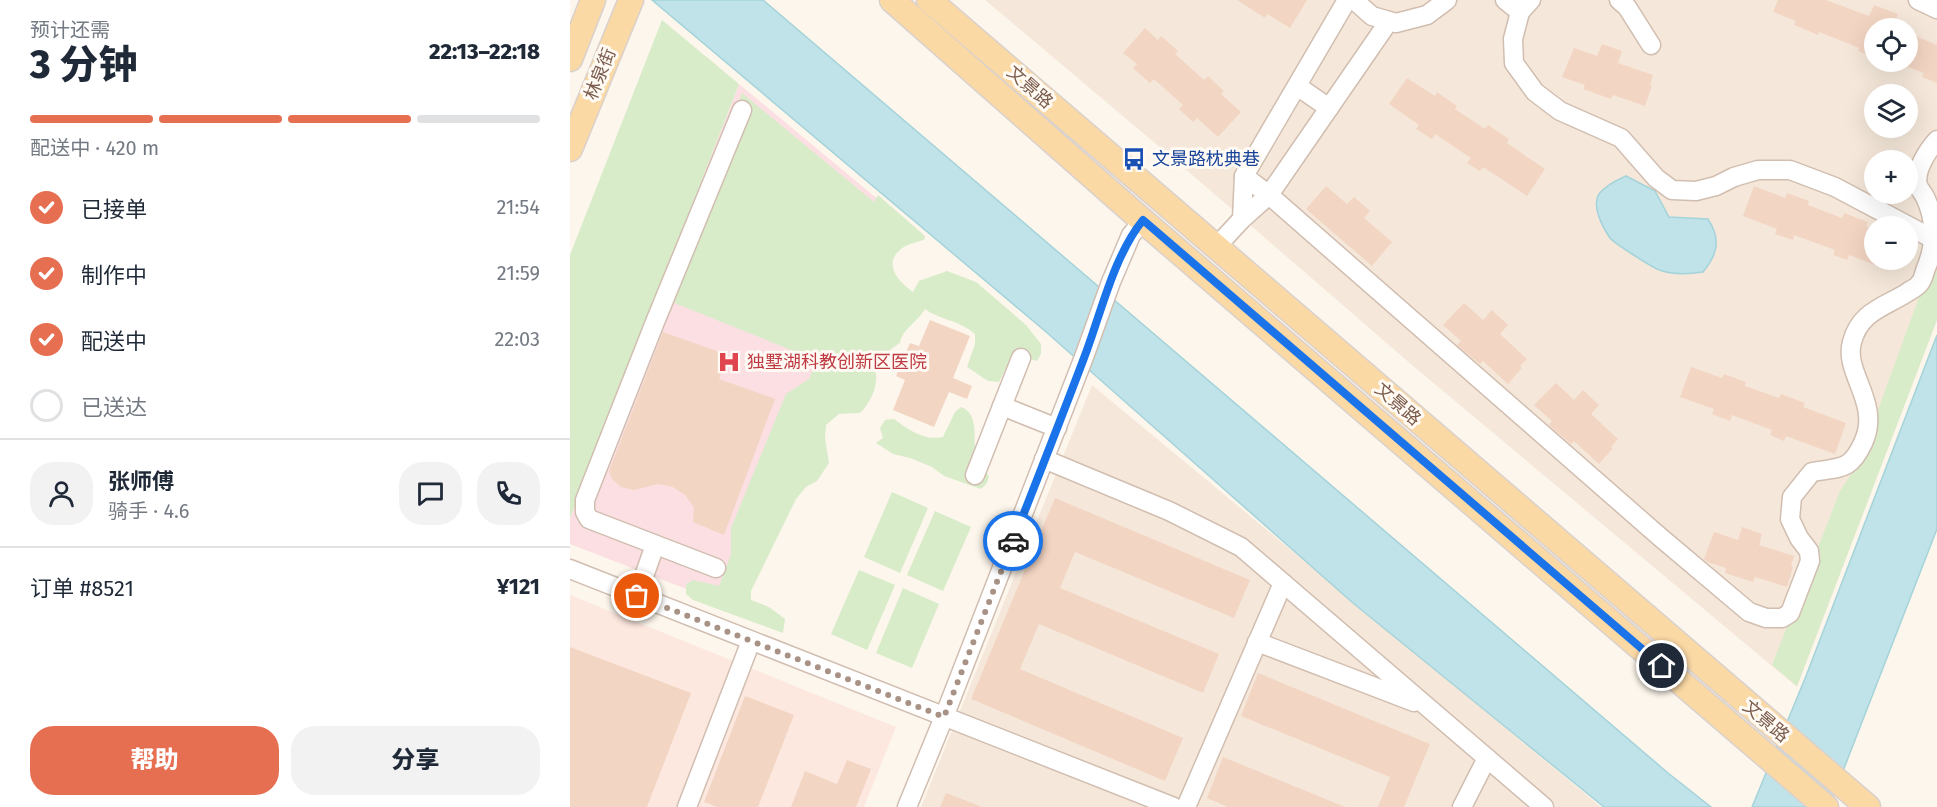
<!DOCTYPE html>
<html lang="zh">
<meta charset="utf-8">
<style>
:root{--surface:#fff;--page:#f2f2f3;--text:#1f2937;--muted:#747a83;--line:#e0e1e3;--accent:#e76f51}
body{margin:0;font-family:"Fira Sans","Noto Sans SC",sans-serif;background:var(--page);color:var(--text);height:100vh;display:flex;flex-direction:column;font-size:22px;white-space:nowrap}
*{box-sizing:border-box;margin:0}
p{font-size:20px;color:var(--muted)}
.icon{flex:none;width:33px;height:33px;fill:none;stroke:currentColor;stroke-width:2;stroke-linecap:round;stroke-linejoin:round}
.map{position:relative;flex:1;overflow:hidden}
.panel{display:flex;flex-direction:column;background:var(--surface);width:570px}
.panel>*{flex:none}
.buttons{position:absolute;left:1294px;top:18px;display:grid;gap:12px}
.buttons a{display:grid;place-items:center;width:54px;height:54px;border-radius:50%;background:var(--surface);box-shadow:0 6px 24px #0002;font-size:30px}
.pin{position:absolute;display:grid;place-items:center;width:51px;height:51px;color:#fff;margin:-26px;border:3px solid #fff;border-radius:50%;box-shadow:0 2px 6px #0007}
.courier{position:absolute;display:grid;place-items:center;width:60px;height:60px;margin:-30px;border:4px solid #1a73e8;border-radius:50%;background:#fff;color:#222;box-shadow:0 2px 8px #0007}
.head em{font-style:normal;font-weight:800}
.head div{display:flex;flex-direction:column-reverse}
.head{display:flex;align-items:center;justify-content:space-between;height:102px;padding:0 30px}
h1{font-size:39px;font-weight:800;line-height:45px}
.bar{display:grid;grid-template-columns:repeat(4,1fr);gap:9px 6px;align-content:center;height:72px;padding:0 30px}
.bar i{height:8px;border-radius:4px;background:var(--line)}
.bar .active{background:var(--accent)}
.bar p{grid-column:span 4}
.line{display:flex;align-items:center;gap:15px;padding:0 30px;border-top:2px solid var(--line)}
.line div{flex:1}
.round{display:grid;place-items:center;flex:none;width:63px;height:63px;border-radius:24px;background:var(--page)}
ol{padding:0 30px;list-style:none}
li{display:flex;align-items:center;gap:18px;height:66px}
li p{margin-inline-start:auto}
li .icon{padding:6px;border-radius:50%;background:var(--accent);color:#fff;stroke-width:4}
li:last-child{color:var(--muted)}
li i{width:33px;height:33px;border:3px solid var(--line);border-radius:50%}
.action{display:flex;gap:12px;margin-top:auto;padding:12px 30px}
.action a{flex:1;height:69px;border-radius:24px;background:var(--accent);color:#fff;font-size:24px;font-weight:800;line-height:69px;text-align:center}
.action a+a{background:var(--page);color:var(--text)}
main{display:flex;flex:1;min-height:0}
.map>svg:first-child{display:block}
</style>
<main>
<section class="panel">
<div class="head"><div><h1>3 分钟</h1><p>预计还需</p></div><em>22:13–22:18</em></div>
<div class="bar"><i class="active"></i><i class="active"></i><i class="active"></i><i></i><p>配送中 · 420 m</p></div>
<ol>
<li><svg class="icon" aria-label="check" viewBox="0 0 24 24"><path d="M5 12l5 5 9-10"/></svg>已接单<p>21:54</p></li>
<li><svg class="icon" aria-label="check" viewBox="0 0 24 24"><path d="M5 12l5 5 9-10"/></svg>制作中<p>21:59</p></li>
<li><svg class="icon" aria-label="check" viewBox="0 0 24 24"><path d="M5 12l5 5 9-10"/></svg>配送中<p>22:03</p></li>
<li><i></i>已送达</li>
</ol>
<div class="line" style="height:108px"><a class="round"><svg class="icon" aria-label="person" viewBox="0 0 24 24"><circle cx="12" cy="8" r="4"/><path d="M4 21q1-7 8-7t8 7"/></svg></a><div><b>张师傅</b><p>骑手 · 4.6</p></div><a class="round"><svg class="icon" aria-label="chat" viewBox="0 0 24 24"><path d="M4 5h16v11H9l-5 4z"/></svg></a><a class="round"><svg class="icon" aria-label="phone" viewBox="0 0 24 24"><path d="M5 4h4l2 5-3 2q2 4 5 5l2-3 5 2v4C11 20 4 13 5 4z"/></svg></a></div>
<div class="line" style="height:78px"><div>订单 #8521</div><b>¥121</b></div>
<div class="action"><a>帮助</a><a>分享</a></div>
</section>
<div class="map">
<svg width="1367" height="807" viewBox="0 0 1367 807">
<rect width="100%" height="100%" fill="#fdf6ec"/>
<g fill="#f5e8da" fill-rule="evenodd">
<path d="M415,0h952v320l-140,367 -385,-322 -237,-205zM1305,28h33v34h-33zM1305,94h33v34h-33zM1305,160h33v34h-33zM1305,226h33v34h-33z"/>
<path d="M522,385l509,422h-680z"/>
</g>
<path fill="#fde8e0" d="M0,595l326,132 -32,80h-294z"/>
<path fill="#fbdfe3" d="M169,84l147,122 -153,401 -163,-63v-26z"/>
<g fill="#d8ecc9">
<path d="M92,20l77,64 -169,434v-263z"/>
<path d="M172,93l132,109 4,-7 47,41 -1,4c-7,2 -17,4 -23,9 -19,15 -2,33 12,43l6,-11 28,-10 29,11 50,43 15,19v10l-4,7 -12,-3 -5,-6 -7,2 -14,28 -11,-1 -21,-14 8,-23v-10c-16,-14 -35,-14 -50,-25 -7,13 -23,20 -25,34 -9,6 -19,13 -24,23 -2,5 1,8 0,14 0,11 -8,25 -16,33l-21,1 -13,11 -1,13 4,25 -12,18 -11,6 -10,12 -45,92v9l18,7 16,12 -2,14 -90,-33 -7,-6v-10l7,-4 26,6 12,-31v-27l55,-134 23,-15 7,-19 -154,-62z"/>
<path d="M1367,248v72l-140,366 -25,-21 68,-174 19,-29z"/>
<path d="M391,407c17,6 13,28 14,43 1,9 8,20 14,26l-2,7 -6,6 -37,-13 -12,-9 -22,-9 -17,-4 -17,-11 7,-5 -3,-10 5,-8 9,-1c15,11 30,22 49,18l12,-25z"/>
<path d="M322,492l36,16 -28,65 -36,-16z"/>
<path d="M365,511l36,16 -28,64 -36,-16z"/>
<path d="M289,570l36,15 -28,65 -36,-16z"/>
<path d="M333,588l36,16 -27,64 -36,-15z"/>
</g>
<g fill="#bfe3e8" stroke="#a5d3da" stroke-width="1.5">
<path d="M82,0h111l905,773 43,34h-107l-251,-204 -308,-272z"/>
<path d="M1056,176l29,15 14,26 39,2c13,20 10,35 -5,53 -13,2 -33,3 -46,-3 -8,-4 -42,-25 -47,-31 -7,-10 -19,-32 -11,-44 6,-8 18,-14 27,-18z"/>
<path d="M1367,335v194l-108,278h-77l54,-131z"/>
</g>
<g fill="#f3d5c3">
<path d="M667,0h70l-17,28 -23,-14 -2,4z"/>
<path d="M1208,0h48l43,16 5,-11 24,9 -5,14h-18v30l-17,-7 1,-3 -12,-5 -28,-11 -1,3 -24,-10 2,-4 -23,-9z"/>
<path d="M575,28l13,12 3,-4 17,15 -3,3 29,26 4,-4 16,15 -3,3 20,18 -23,25 -21,-19 -4,4 -14,-13 4,-4 -29,-26 -4,4 -17,-15 4,-4 -14,-11z"/>
<path d="M1338,33l29,12v38l-15,-6 2,-4 -16,-6z"/>
<path d="M1032,44l20,7 -4,12 35,12 -3,10h2l-7,21 -32,-11 -2,4 -28,-10 2,-4 -23,-8 12,-29 23,8z"/>
<path d="M837,78l28,18 2,-4 20,14 -2,3 30,20 3,-4 21,14 -2,4 38,26 -18,27 -44,-29 -3,4 -13,-8 4,-5 -36,-24 -3,5 -16,-10 3,-4 -30,-21z"/>
<path d="M756,186l21,18 7,-7 16,14 -6,7 28,24 -20,24 -66,-57z"/>
<path d="M1184,186l31,12 2,-5 22,8 -1,4 34,13 2,-5 24,9 -2,4 9,4v35l-26,-10 -2,5 -14,-5 2,-5 -41,-15 -1,5 -18,-6 2,-5 -34,-13z"/>
<path d="M894,303l19,17 9,-10 16,15 -8,9 27,25 -7,7 2,2 -14,16 -25,-23 -3,3 -23,-19 4,-4 -18,-16z"/>
<path d="M360,320l40,16 -17,42 19,8 -5,13 -18,-7 -15,35 -41,-17 12,-30 -9,-4 14,-33 9,3z"/>
<path d="M93,332l65,23 -9,24 56,20 -51,136 -31,-13 1,-15 -9,-12 -12,-8 -15,-3 -24,6 -13,-3 -9,-8 -3,-8z"/>
<path d="M1121,367l31,11 2,-4 22,8 -1,4 34,12 2,-4 24,9 -2,4 43,16 -11,31 -49,-18 -2,5 -14,-6 2,-5 -40,-15 -2,6 -18,-7 2,-5 -34,-12z"/>
<path d="M986,383l18,17 9,-10 16,15 -8,9 27,25 -7,8 2,1 -14,16 -25,-23 -3,3 -22,-19 3,-4 -18,-16z"/>
<path d="M485,498l195,82 -16,38 -159,-66 -15,36 159,66 -16,39 -164,-69 -19,45 163,69 -18,43 -194,-82z"/>
<path d="M1172,527l20,7 -3,11 35,11 -3,10 2,1 -6,20 -32,-10 -2,5 -28,-9 1,-5 -18,-6 -4,-3 10,-27 24,8z"/>
<path d="M0,647l121,46 -44,114h-77z"/>
<path d="M688,673l172,71 -26,63h-26l12,-30 -149,-61z"/>
<path d="M175,696l49,19 -36,92h-41l-13,-5z"/>
<path d="M653,757l122,50h-117l-21,-9z"/>
<path d="M277,760l24,9 -15,38h-65l14,-36 32,13z"/>
<path d="M376,793l34,13v1h-40z"/>
</g>
<g fill="none" stroke-linecap="round" stroke-linejoin="round">
<g stroke="#d1beb0" stroke-width="21">
<g id="minor">
<path d="M784,0l18,16 24,7 31,-8 20,-15"/>
<path d="M935,0l15,12 11,-12"/>
<path d="M1049,0l8,7 24,38"/>
<path d="M1348,0l19,9"/>
<path d="M950,12l-7,27 1,24 21,29 25,19 61,27 35,40 16,12 24,1 20,-5 18,-9 24,-7h32l45,17 100,53"/>
<path d="M727,86l32,22"/>
<path d="M674,176l25,19 391,342 89,75 17,6h16l8,-5 20,-52 -1,-10 -10,-13 -9,-19 2,-22 20,-25c29,-5 38,-1 51,-29 19,-40 -20,-70 -11,-101 8,-31 33,-35 56,-50 3,-2 9,-5 11,-8 4,-3 5,-11 7,-16 10,-24 10,-48 -1,-71 -2,-4 -6,-8 -7,-12 -4,-14 10,-35 19,-45"/>
<path d="M672,219l2,-43 103,-176"/>
<path d="M646,247l26,-28 27,-24 120,-174"/>
<path d="M432,406l55,22"/>
<path d="M474,459l125,52 72,36 303,260"/>
<path d="M405,475l46,-117"/>
<path d="M146,568l-127,-49 -4,-7v-12l70,-178 87,-212"/>
<path d="M0,569l604,238"/>
<path d="M67,596l18,-51"/>
<path d="M687,642l157,60"/>
<path d="M117,807l64,-166"/>
<path d="M337,807l37,-90 140,-360 27,-75 20,-47 12,-14"/>
<path d="M616,807l97,-224"/>
<path d="M892,807l25,-49"/>
</g>
</g>
<g stroke="#dad1cd" stroke-width="27">
<g id="major">
<path d="M322,0l251,221 683,586"/>
<path d="M359,0l939,807"/>
<path d="M0,59l23,-59"/>
<path d="M0,149l61,-149"/>
</g>
</g>
<use href="#minor" stroke="#fff" stroke-width="18"/>
<use href="#major" stroke="#fbd9a5" stroke-width="24"/>
</g>
<g fill="none" stroke-linecap="round" stroke-linejoin="round">
<path stroke="#a89285" stroke-width="6" stroke-dasharray="0 10.8" d="M67,596l307,121 69,-176"/>
<path stroke="#1a73e8" stroke-width="8" d="M443,541c24,-61 48,-122 71,-183 17,-44 29,-101 59,-138l519,446"/>
</g>
<defs>
<g id="bus-bare" transform="scale(1.8)"><path d="M-5-6H5V4H4V6H2V4H-2V6H-4V4H-5ZM-3.5-4V0h7V-4ZM-3.5 1.2v1.5H-2V1.2ZM2 1.2v1.5H3.5V1.2Z" fill="#1a4fb4" stroke="#fffaf3" stroke-width="2.5" paint-order="stroke"/></g>
<g id="hospital-bare" transform="scale(1.8)"><path d="M-5-5h3v3.5h4V-5h3V5h-3V1.5h-4V5h-3Z" fill="#e0444e" stroke="#fffaf3" stroke-width="2.5" paint-order="stroke"/></g>
</defs>
<g fill-rule="evenodd">
<use href="#bus-bare" x="564" y="159"/>
<use href="#hospital-bare" x="159" y="362"/>
</g>
<g text-anchor="middle" stroke-width="6" stroke-linejoin="round" paint-order="stroke">
<g font-size="18" fill="#7a5c4d" stroke="#fffaf3">
<text transform="translate(30 74) rotate(-68)" y="6">林泉街</text>
<text transform="translate(460 87) rotate(41)" y="6">文景路</text>
<text transform="translate(828 404) rotate(41)" y="6">文景路</text>
<text transform="translate(1196 721) rotate(40)" y="6">文景路</text>
</g>
<g font-size="18" fill="#164399" stroke="#fffaf3" text-anchor="start">
<text x="582" y="165">文景路枕典巷</text>
</g>
<g font-size="18" fill="#be3a42" stroke="#fffaf3" text-anchor="start">
<text x="177" y="368">独墅湖科教创新区医院</text>
</g>
</g>
</svg>
<div class="buttons">
<a><svg class="icon" aria-label="locate" viewBox="0 0 24 24"><circle cx="12" cy="12" r="6"/><path d="M12 2v4M12 18v4M2 12h4M18 12h4"/></svg></a>
<a><svg class="icon" aria-label="layers" viewBox="0 0 24 24"><path d="M12 4l9 5-9 5-9-5zM3 14l9 5 9-5"/></svg></a>
<a>+</a>
<a>−</a>
</div>
<div class="pin" style="left:67px;top:596px;background:#ea580c"><svg class="icon" aria-label="bag" viewBox="0 0 24 24"><path d="M5 8h14l-1 12H6zM9 8a3 3 0 0 1 6 0"/></svg></div>
<div class="pin" style="left:1092px;top:666px;background:#1f2937"><svg class="icon" aria-label="home" viewBox="0 0 24 24"><path d="M3 11l9-7 9 7M6 9v11h12V9"/></svg></div>
<div class="courier" style="left:443px;top:541px"><svg class="icon" aria-label="car" viewBox="0 0 24 24"><path d="M5 17H2v-5l4-1 3-4h7l3 4 3 1v5h-3M9 17h6M6 11h13"/><circle cx="7" cy="17" r="2"/><circle cx="17" cy="17" r="2"/></svg></div>
</div>
</main>
